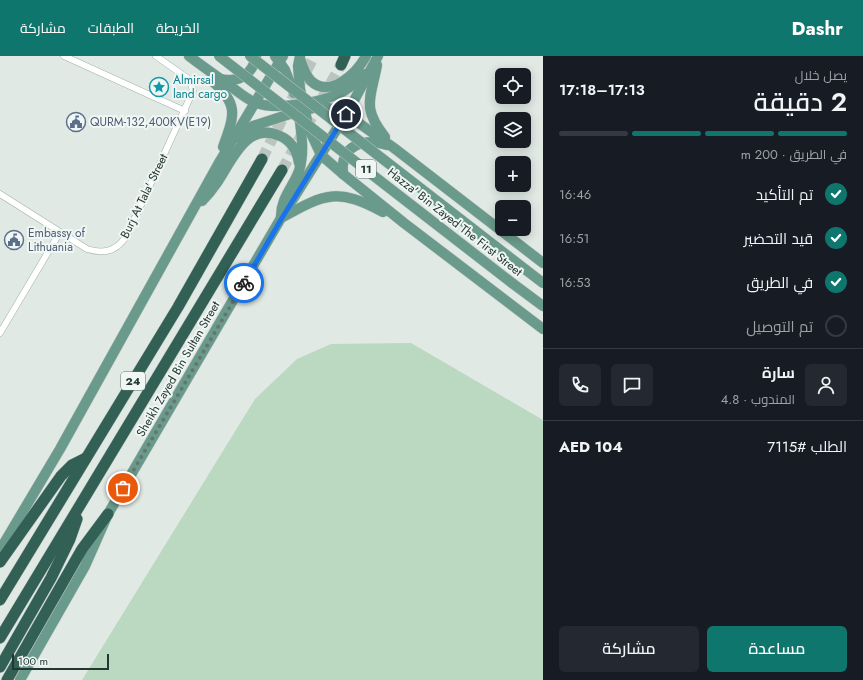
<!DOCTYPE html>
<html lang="ar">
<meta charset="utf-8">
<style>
:root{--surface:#171b24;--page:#242831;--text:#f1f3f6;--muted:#9ea1a6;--line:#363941;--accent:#0f766e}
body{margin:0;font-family:Jost,Cairo,sans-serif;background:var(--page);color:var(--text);direction:rtl;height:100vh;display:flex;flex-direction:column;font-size:15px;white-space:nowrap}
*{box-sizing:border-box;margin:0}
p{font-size:13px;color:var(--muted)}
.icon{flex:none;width:22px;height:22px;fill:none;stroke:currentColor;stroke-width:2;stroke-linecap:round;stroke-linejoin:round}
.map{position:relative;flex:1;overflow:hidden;direction:ltr}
.side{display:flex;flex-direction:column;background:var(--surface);width:320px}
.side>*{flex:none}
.fabs{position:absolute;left:495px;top:12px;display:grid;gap:8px}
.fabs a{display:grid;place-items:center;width:36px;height:36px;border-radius:6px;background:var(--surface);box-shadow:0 2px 10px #0003;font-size:20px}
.scale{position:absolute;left:12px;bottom:10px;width:97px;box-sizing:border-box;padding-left:4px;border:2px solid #233731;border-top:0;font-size:11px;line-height:14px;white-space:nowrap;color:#233731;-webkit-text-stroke:3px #f0f6f3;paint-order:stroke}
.pin{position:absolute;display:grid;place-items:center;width:34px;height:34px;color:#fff;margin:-17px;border:2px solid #fff;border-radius:50%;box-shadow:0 1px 4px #0007}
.courier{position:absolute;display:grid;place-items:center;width:40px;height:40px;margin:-20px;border:3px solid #1a73e8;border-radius:50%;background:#fff;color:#222;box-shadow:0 1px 5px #0007}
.overview em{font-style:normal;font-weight:600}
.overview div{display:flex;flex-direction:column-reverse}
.overview{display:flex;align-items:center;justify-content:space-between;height:68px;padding:0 16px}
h1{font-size:26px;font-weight:600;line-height:30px}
.bar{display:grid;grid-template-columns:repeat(4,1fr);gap:6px 4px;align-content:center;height:48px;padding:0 16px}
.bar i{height:5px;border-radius:3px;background:var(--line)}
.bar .active{background:var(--accent)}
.bar p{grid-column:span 4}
.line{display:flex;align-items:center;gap:10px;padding:0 16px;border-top:1px solid var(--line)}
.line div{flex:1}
.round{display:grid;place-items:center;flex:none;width:42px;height:42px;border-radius:6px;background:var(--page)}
ol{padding:0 16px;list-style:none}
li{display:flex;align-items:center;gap:12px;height:44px}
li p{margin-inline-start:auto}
li .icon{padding:4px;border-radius:50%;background:var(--accent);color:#fff;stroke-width:4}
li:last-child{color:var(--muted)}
li i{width:22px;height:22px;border:2px solid var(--line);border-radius:50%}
.cta{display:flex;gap:8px;margin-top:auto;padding:8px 16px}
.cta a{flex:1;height:46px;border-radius:6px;background:var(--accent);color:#fff;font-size:16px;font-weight:600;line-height:46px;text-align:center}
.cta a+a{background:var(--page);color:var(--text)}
header{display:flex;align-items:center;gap:24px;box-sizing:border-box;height:56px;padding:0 20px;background:var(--accent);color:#fff}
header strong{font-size:19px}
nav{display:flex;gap:22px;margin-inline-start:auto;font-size:14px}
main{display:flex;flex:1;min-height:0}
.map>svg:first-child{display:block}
</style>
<header>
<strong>Dashr</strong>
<nav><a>الخريطة</a><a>الطبقات</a><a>مشاركة</a></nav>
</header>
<main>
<section class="side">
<div class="overview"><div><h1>2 دقيقة</h1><p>يصل خلال</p></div><em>17:13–17:18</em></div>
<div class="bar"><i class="active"></i><i class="active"></i><i class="active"></i><i></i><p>في الطريق · 200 m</p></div>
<ol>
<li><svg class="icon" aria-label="check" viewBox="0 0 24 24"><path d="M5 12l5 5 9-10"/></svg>تم التأكيد<p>16:46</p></li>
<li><svg class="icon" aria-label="check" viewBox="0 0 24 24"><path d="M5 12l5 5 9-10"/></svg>قيد التحضير<p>16:51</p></li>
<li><svg class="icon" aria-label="check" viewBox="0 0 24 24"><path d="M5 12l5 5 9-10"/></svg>في الطريق<p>16:53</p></li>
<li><i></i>تم التوصيل</li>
</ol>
<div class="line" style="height:72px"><a class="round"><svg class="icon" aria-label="person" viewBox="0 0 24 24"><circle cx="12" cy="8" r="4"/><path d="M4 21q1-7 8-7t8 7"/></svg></a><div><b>سارة</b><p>المندوب · 4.8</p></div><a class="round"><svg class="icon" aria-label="chat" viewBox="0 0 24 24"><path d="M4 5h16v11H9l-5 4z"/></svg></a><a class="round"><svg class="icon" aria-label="phone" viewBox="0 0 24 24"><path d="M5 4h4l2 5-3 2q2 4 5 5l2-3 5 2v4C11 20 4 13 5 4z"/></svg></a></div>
<div class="line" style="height:52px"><div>الطلب #7115</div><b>AED 104</b></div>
<div class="cta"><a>مساعدة</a><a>مشاركة</a></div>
</section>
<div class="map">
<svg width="543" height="624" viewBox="0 0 543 624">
<rect width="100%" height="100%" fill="#e0e9e4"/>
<path fill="#bbd8c1" d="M411,287l132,77v260h-461l173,-281 42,-40 34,-15z"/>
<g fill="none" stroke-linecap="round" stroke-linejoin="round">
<g stroke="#bac5c0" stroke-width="11" stroke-dasharray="11 5.5" stroke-linecap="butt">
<path d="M262,103l52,-103"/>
<path d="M282,114l59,-105"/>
</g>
<g stroke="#a4b0ab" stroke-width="7">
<g id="street">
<path d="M64,0l121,55"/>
<path d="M0,138l87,55c19,6 32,1 41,-16l65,-142 -3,-11 -34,-24"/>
<path d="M0,277l60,-101"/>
</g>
</g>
<g stroke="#bdc3c1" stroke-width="11">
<g id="primary">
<path d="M189,0c13,10 26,19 40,29 8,6 16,13 25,17 21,9 64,1 84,-8 11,-5 19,-12 27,-20"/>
<path d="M275,0l10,14 9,23"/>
<path d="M300,0l-2,10 2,23 9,40 12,26 22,19 61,49 139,106"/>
<path d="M300,3c3,8 5,16 11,22 19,18 46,-8 55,-25"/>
<path d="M377,9c-6,33 -16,42 8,72"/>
<path d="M220,23c18,4 33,-4 36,-23"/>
<path d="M211,24c28,24 24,34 12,67"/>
<path d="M238,82l5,-6 10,-6 46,-15 14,-3 13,-1 20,7 48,34 149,115"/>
<path d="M343,118c-3,-29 20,-36 44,-29"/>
<path d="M202,145c5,-5 10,-11 14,-17 15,-21 30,-64 64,-48 12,5 17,15 19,27"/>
<path d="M281,160c0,-18 12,-29 18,-45 6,-19 2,-39 0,-58"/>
<path d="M283,161c43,-24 55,-29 100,-5"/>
<path d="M526,214l17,13"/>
<path d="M512,227l31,23"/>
<path d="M0,494l60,-101 160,-288 63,-105"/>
<path d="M20,624l65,-114 23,-52 173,-296 69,-110 28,-52"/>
</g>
</g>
<g stroke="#bdc3c1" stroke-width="12">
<g id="highway">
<path d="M341,9l4,-9"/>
<path d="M0,506l61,-86 11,-11 14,-7"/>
<path d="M0,544l178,-293 84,-148"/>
<path d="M0,582l282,-468"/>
<path d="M0,611l51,-89 19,-39 7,-20"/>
<path d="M7,624l75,-131 26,-35"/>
</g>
</g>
<use href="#street" stroke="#fff" stroke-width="6"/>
<use href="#primary" stroke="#699a8b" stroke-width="10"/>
<use href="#highway" stroke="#326054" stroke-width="11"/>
<g stroke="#bdc3c1" stroke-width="11" stroke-linecap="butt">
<g id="primary-bridge">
<path d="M219,0l293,227"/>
<path d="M250,0l276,214"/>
</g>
</g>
<use href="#primary-bridge" stroke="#699a8b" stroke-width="10"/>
</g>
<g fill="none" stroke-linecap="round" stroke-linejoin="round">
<path stroke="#657570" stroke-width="4" stroke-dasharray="0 7.2" d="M123,432l121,-205"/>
<path stroke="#1a73e8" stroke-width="5" d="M244,227l38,-65 64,-104"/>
</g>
<defs>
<g id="sight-ring" transform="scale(1)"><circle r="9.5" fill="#f0f6f3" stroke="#0f9aa8" stroke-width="1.5"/><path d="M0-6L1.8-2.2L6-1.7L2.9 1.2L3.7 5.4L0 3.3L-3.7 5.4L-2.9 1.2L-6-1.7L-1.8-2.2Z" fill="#0f9aa8"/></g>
<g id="civic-ring" transform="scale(1)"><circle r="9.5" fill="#f0f6f3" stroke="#5c6f8a" stroke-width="1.5"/><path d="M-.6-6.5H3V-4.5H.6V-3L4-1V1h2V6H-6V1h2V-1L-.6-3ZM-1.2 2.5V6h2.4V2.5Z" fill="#5c6f8a"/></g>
</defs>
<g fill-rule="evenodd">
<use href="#sight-ring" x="159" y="31"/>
<use href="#civic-ring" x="76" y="66"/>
<use href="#civic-ring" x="14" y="184"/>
</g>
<g text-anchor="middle" stroke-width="4" stroke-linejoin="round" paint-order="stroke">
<g fill="#f0f6f3" stroke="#60706b" stroke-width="1">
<rect x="356" y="104" width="20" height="18" rx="3"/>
<rect x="121" y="316" width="24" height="18" rx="3"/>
</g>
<g font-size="11" font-weight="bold" fill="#233731">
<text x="366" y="117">11</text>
<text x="133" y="329">24</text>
</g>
<g font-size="12" fill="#0d838f" stroke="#f0f6f3" text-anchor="start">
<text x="173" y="28">Almirsal<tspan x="173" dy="14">land cargo</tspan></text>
</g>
<g font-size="12" fill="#4e5e75" stroke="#f0f6f3" text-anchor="start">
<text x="90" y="70">QURM-132,400KV(E19)</text>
<text x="28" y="181">Embassy of<tspan x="28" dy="14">Lithuania</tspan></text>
</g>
<g font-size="12" fill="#233731" stroke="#f0f6f3">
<text transform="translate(144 140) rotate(-64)" y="4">Burj At Tala' Street</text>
<text transform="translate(455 166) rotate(38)" y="4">Hazza' Bin Zayed The First Street</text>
<text transform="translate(178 313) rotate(-60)" y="4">Sheikh Zayed Bin Sultan Street</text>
</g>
</g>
</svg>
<div class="fabs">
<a><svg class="icon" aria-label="locate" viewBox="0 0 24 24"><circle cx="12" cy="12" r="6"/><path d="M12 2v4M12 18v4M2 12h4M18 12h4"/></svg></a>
<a><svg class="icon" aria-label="layers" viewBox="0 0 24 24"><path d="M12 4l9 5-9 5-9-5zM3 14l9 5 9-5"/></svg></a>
<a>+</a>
<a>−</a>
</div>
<div class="scale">100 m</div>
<div class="pin" style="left:123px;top:432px;background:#ea580c"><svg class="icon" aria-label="bag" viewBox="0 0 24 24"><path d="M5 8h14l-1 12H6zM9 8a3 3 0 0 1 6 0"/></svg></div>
<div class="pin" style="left:346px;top:58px;background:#1f2937"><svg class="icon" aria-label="home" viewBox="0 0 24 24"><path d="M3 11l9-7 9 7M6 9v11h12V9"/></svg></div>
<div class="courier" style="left:244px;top:227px"><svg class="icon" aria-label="bike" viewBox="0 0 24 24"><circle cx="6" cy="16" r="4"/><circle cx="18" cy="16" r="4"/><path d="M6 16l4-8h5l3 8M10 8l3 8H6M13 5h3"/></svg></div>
</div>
</main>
